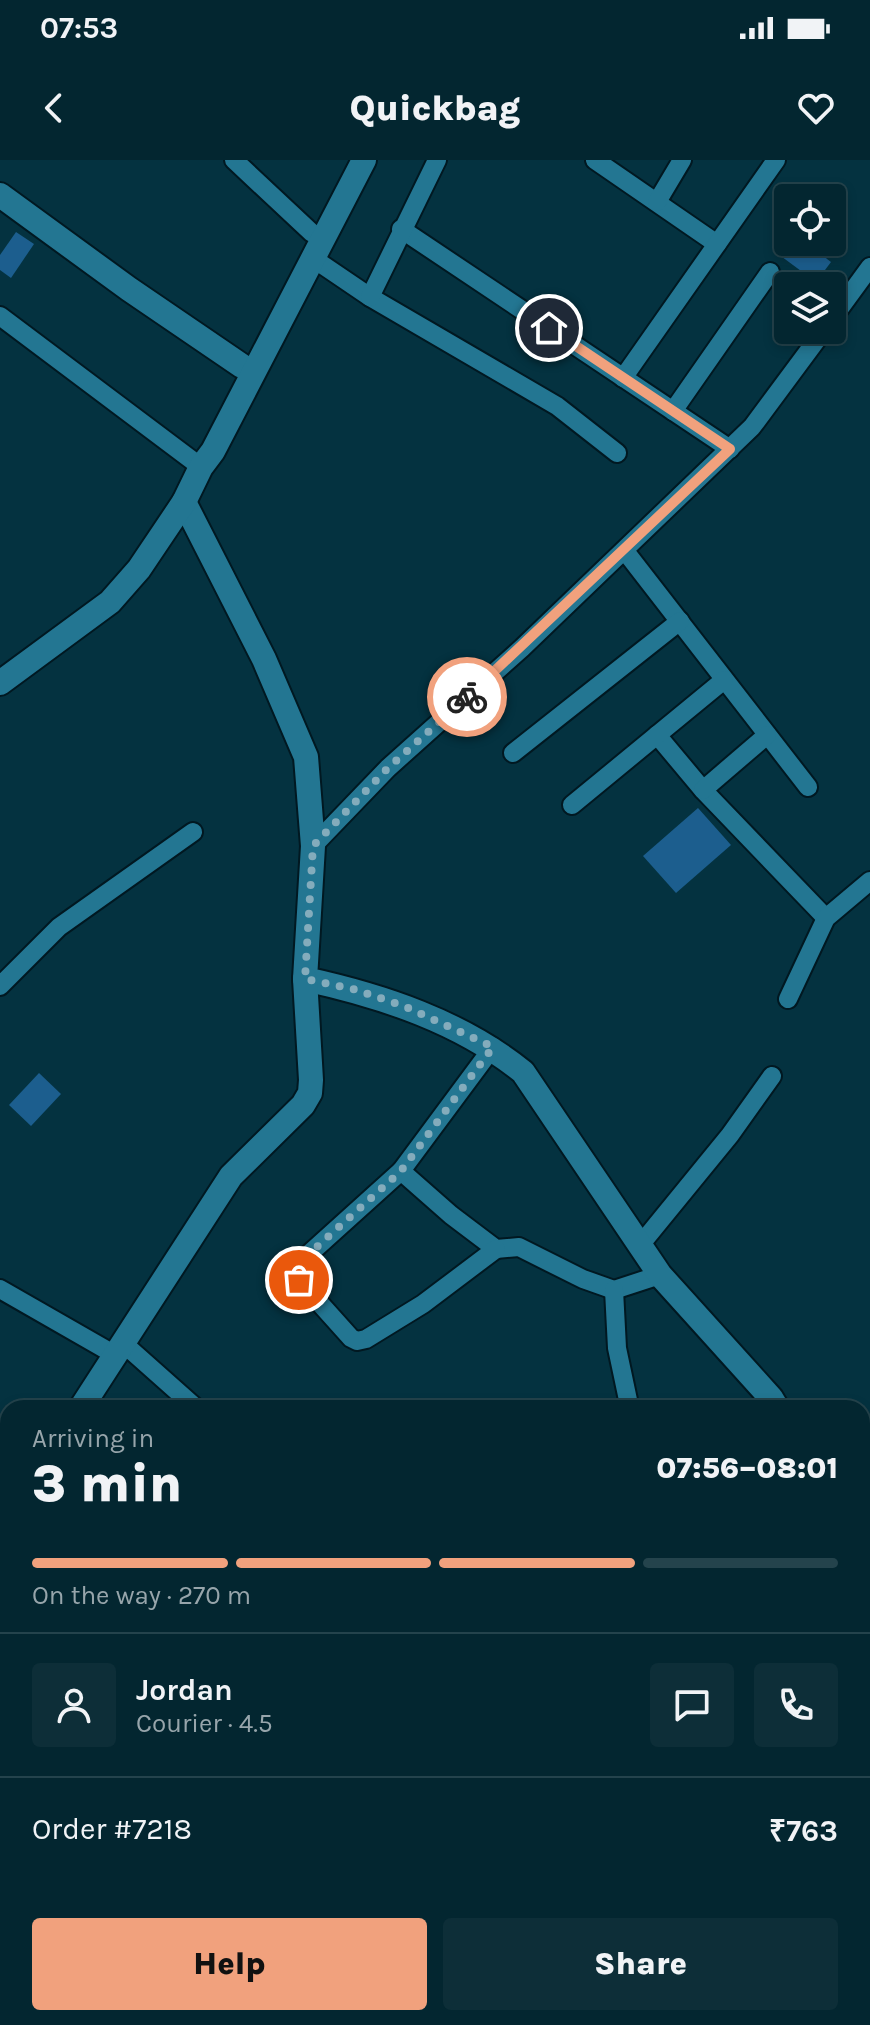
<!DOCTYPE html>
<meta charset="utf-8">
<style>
:root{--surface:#032630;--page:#0d2e38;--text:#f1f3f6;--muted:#97a5ab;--line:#24434c;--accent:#f1a17d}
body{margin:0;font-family:Karla,sans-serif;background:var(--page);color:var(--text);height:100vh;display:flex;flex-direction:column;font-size:30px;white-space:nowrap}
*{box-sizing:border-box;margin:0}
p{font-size:26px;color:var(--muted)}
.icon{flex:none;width:44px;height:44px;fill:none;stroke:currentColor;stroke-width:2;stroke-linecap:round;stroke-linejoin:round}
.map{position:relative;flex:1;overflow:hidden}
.drawer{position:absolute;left:0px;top:1240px;width:870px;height:626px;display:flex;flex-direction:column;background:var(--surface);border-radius:24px 24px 0 0;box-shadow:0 4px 12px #0003,0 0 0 2px var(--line)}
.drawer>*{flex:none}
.fabs{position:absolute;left:774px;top:24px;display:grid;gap:16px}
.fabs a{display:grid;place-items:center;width:72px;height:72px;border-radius:8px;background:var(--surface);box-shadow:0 4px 12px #0003,0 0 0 2px var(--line);font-size:40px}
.pin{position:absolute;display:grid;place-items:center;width:68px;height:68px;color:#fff;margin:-34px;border:4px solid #fff;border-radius:50%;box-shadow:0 2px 8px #0007}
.courier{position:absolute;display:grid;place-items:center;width:80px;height:80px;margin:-40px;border:6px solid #f1a17d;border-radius:50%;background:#fff;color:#222;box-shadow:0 2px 10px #0007}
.headline em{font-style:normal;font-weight:800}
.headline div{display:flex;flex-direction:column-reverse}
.headline{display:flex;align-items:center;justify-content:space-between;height:136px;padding:0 32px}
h1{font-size:52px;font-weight:800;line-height:60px}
.bar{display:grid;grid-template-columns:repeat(4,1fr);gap:12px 8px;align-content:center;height:96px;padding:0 32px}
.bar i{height:10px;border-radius:6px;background:var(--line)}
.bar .active{background:var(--accent)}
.bar p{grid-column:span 4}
.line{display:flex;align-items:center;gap:20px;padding:0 32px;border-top:2px solid var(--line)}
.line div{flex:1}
.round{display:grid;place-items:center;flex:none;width:84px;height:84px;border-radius:8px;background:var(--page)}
.primary-button{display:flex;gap:16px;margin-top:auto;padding:16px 32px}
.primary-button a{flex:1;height:92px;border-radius:8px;background:var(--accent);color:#111;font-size:32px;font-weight:800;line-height:92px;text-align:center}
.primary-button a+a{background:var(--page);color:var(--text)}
.status{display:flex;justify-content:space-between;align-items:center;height:56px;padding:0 40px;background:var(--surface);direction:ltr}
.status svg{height:22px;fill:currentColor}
header{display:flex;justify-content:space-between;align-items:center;height:104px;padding:0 32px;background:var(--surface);font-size:36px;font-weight:800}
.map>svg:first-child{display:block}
</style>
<div class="status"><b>07:53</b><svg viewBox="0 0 49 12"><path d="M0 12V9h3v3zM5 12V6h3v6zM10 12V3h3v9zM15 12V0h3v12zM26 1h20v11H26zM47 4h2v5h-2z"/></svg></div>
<header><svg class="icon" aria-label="back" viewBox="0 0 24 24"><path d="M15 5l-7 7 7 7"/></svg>Quickbag<svg class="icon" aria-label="heart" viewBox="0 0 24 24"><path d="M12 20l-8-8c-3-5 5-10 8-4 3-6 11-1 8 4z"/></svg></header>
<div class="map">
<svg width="870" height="1865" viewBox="0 0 870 1865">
<rect width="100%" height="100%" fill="#043240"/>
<g fill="#1c5e8e">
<path d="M16,72l18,12 -23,34 -11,-8v-15z"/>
<path d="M781,82h24l26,20 -15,20 -42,-31z"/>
<path d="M698,648l33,37 -55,48 -33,-37z"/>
<path d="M39,913l22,21 -30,32 -22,-21z"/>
</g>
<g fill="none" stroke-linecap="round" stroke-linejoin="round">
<g stroke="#011821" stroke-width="22">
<g id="street">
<path d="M234,0l78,73"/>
<path d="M595,0l122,84"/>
<path d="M657,42l25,-42"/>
<path d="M401,69l329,220"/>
<path d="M314,99l56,38 187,109 60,47"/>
<path d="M370,137l67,-137"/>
<path d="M0,156l201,151"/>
<path d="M832,159l38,-52"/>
<path d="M623,218l153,-218"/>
<path d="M673,251l97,-139"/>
<path d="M625,391l183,236"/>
<path d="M657,575l46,55 123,128"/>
<path d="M513,593l167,-132"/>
<path d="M703,630l64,-55"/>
<path d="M572,645l152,-125"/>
<path d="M313,686l75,-78 134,-120 230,-221 72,-97"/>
<path d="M0,826l59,-59 134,-95"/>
<path d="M788,839l38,-81 44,-37"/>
<path d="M493,887l-92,124 50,44 45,34 23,-2 64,32 31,11 46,-15"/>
<path d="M401,1011l-102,92 -3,7 3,10 52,58 6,3 9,-2 57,-35 73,-55"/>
<path d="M641,1084l89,-109 42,-59"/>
<path d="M0,1129l117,67"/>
<path d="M614,1130l3,58 11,52"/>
<path d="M124,1184l72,64"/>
<path d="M862,1322l8,-6"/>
<path d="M862,1461l8,-6"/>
<path d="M862,1553l8,12"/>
<path d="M0,1581h8"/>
<path d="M862,1613l8,-8"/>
<path d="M862,1694l8,-6"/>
<path d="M0,1730l8,8"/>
<path d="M862,1806l8,-5"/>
<path d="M83,1858l6,7"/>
<path d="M559,1858l7,7"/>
<path d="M262,1865l8,-7"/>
<path d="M614,1865l5,-7"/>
<path d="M776,1865l11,-7"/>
</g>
</g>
<g stroke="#011821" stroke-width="28">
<g id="secondary">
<path d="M0,35l129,94 113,77"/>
<path d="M184,342l80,157 42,98 7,89 -8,133c78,17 156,43 218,93l137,203 111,123 6,10"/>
<path d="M0,523l110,-81 29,-33 45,-67 17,-35 12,-16 151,-291"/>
<path d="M81,1248l150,-232 72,-71 7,-12 1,-13 -6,-101"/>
<path d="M0,1367l8,-11"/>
<path d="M862,1388l8,11"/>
</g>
</g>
<use href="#street" stroke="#237692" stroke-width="18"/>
<use href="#secondary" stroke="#237692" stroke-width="24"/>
</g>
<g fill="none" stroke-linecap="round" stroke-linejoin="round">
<path stroke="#84acbc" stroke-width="8" stroke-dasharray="0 14.4" d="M299,1120l-3,-10 3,-7 102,-92 92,-124 -89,-41 -51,-17 -48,-10 8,-133 75,-78 79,-71"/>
<path stroke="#f1a17d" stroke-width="10" d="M467,537l263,-248 -181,-121"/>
</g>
</svg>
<div class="fabs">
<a><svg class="icon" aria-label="locate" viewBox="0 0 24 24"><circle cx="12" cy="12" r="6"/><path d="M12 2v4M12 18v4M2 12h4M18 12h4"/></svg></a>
<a><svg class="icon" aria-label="layers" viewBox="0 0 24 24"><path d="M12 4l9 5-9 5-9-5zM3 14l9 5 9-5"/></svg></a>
</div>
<div class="pin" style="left:299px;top:1120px;background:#ea580c"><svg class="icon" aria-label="bag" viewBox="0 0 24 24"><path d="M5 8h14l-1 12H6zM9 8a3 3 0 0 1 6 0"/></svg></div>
<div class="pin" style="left:549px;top:168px;background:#1f2937"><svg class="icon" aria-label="home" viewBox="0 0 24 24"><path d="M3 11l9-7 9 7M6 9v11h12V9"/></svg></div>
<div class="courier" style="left:467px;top:537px"><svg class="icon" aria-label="bike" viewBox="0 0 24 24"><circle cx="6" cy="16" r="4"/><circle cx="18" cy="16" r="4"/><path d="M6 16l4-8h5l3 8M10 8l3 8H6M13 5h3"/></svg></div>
<section class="drawer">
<div class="headline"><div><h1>3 min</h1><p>Arriving in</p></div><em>07:56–08:01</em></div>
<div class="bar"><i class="active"></i><i class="active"></i><i class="active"></i><i></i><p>On the way · 270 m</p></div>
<div class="line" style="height:144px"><a class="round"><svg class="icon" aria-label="person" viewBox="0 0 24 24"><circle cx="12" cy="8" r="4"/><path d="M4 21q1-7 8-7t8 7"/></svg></a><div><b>Jordan</b><p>Courier · 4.5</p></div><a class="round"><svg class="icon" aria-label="chat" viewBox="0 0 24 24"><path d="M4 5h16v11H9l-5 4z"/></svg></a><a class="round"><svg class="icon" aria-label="phone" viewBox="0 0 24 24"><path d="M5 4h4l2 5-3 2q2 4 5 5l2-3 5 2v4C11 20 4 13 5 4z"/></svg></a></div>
<div class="line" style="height:104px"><div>Order #7218</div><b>₹763</b></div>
<div class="primary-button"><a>Help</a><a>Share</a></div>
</section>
</div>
